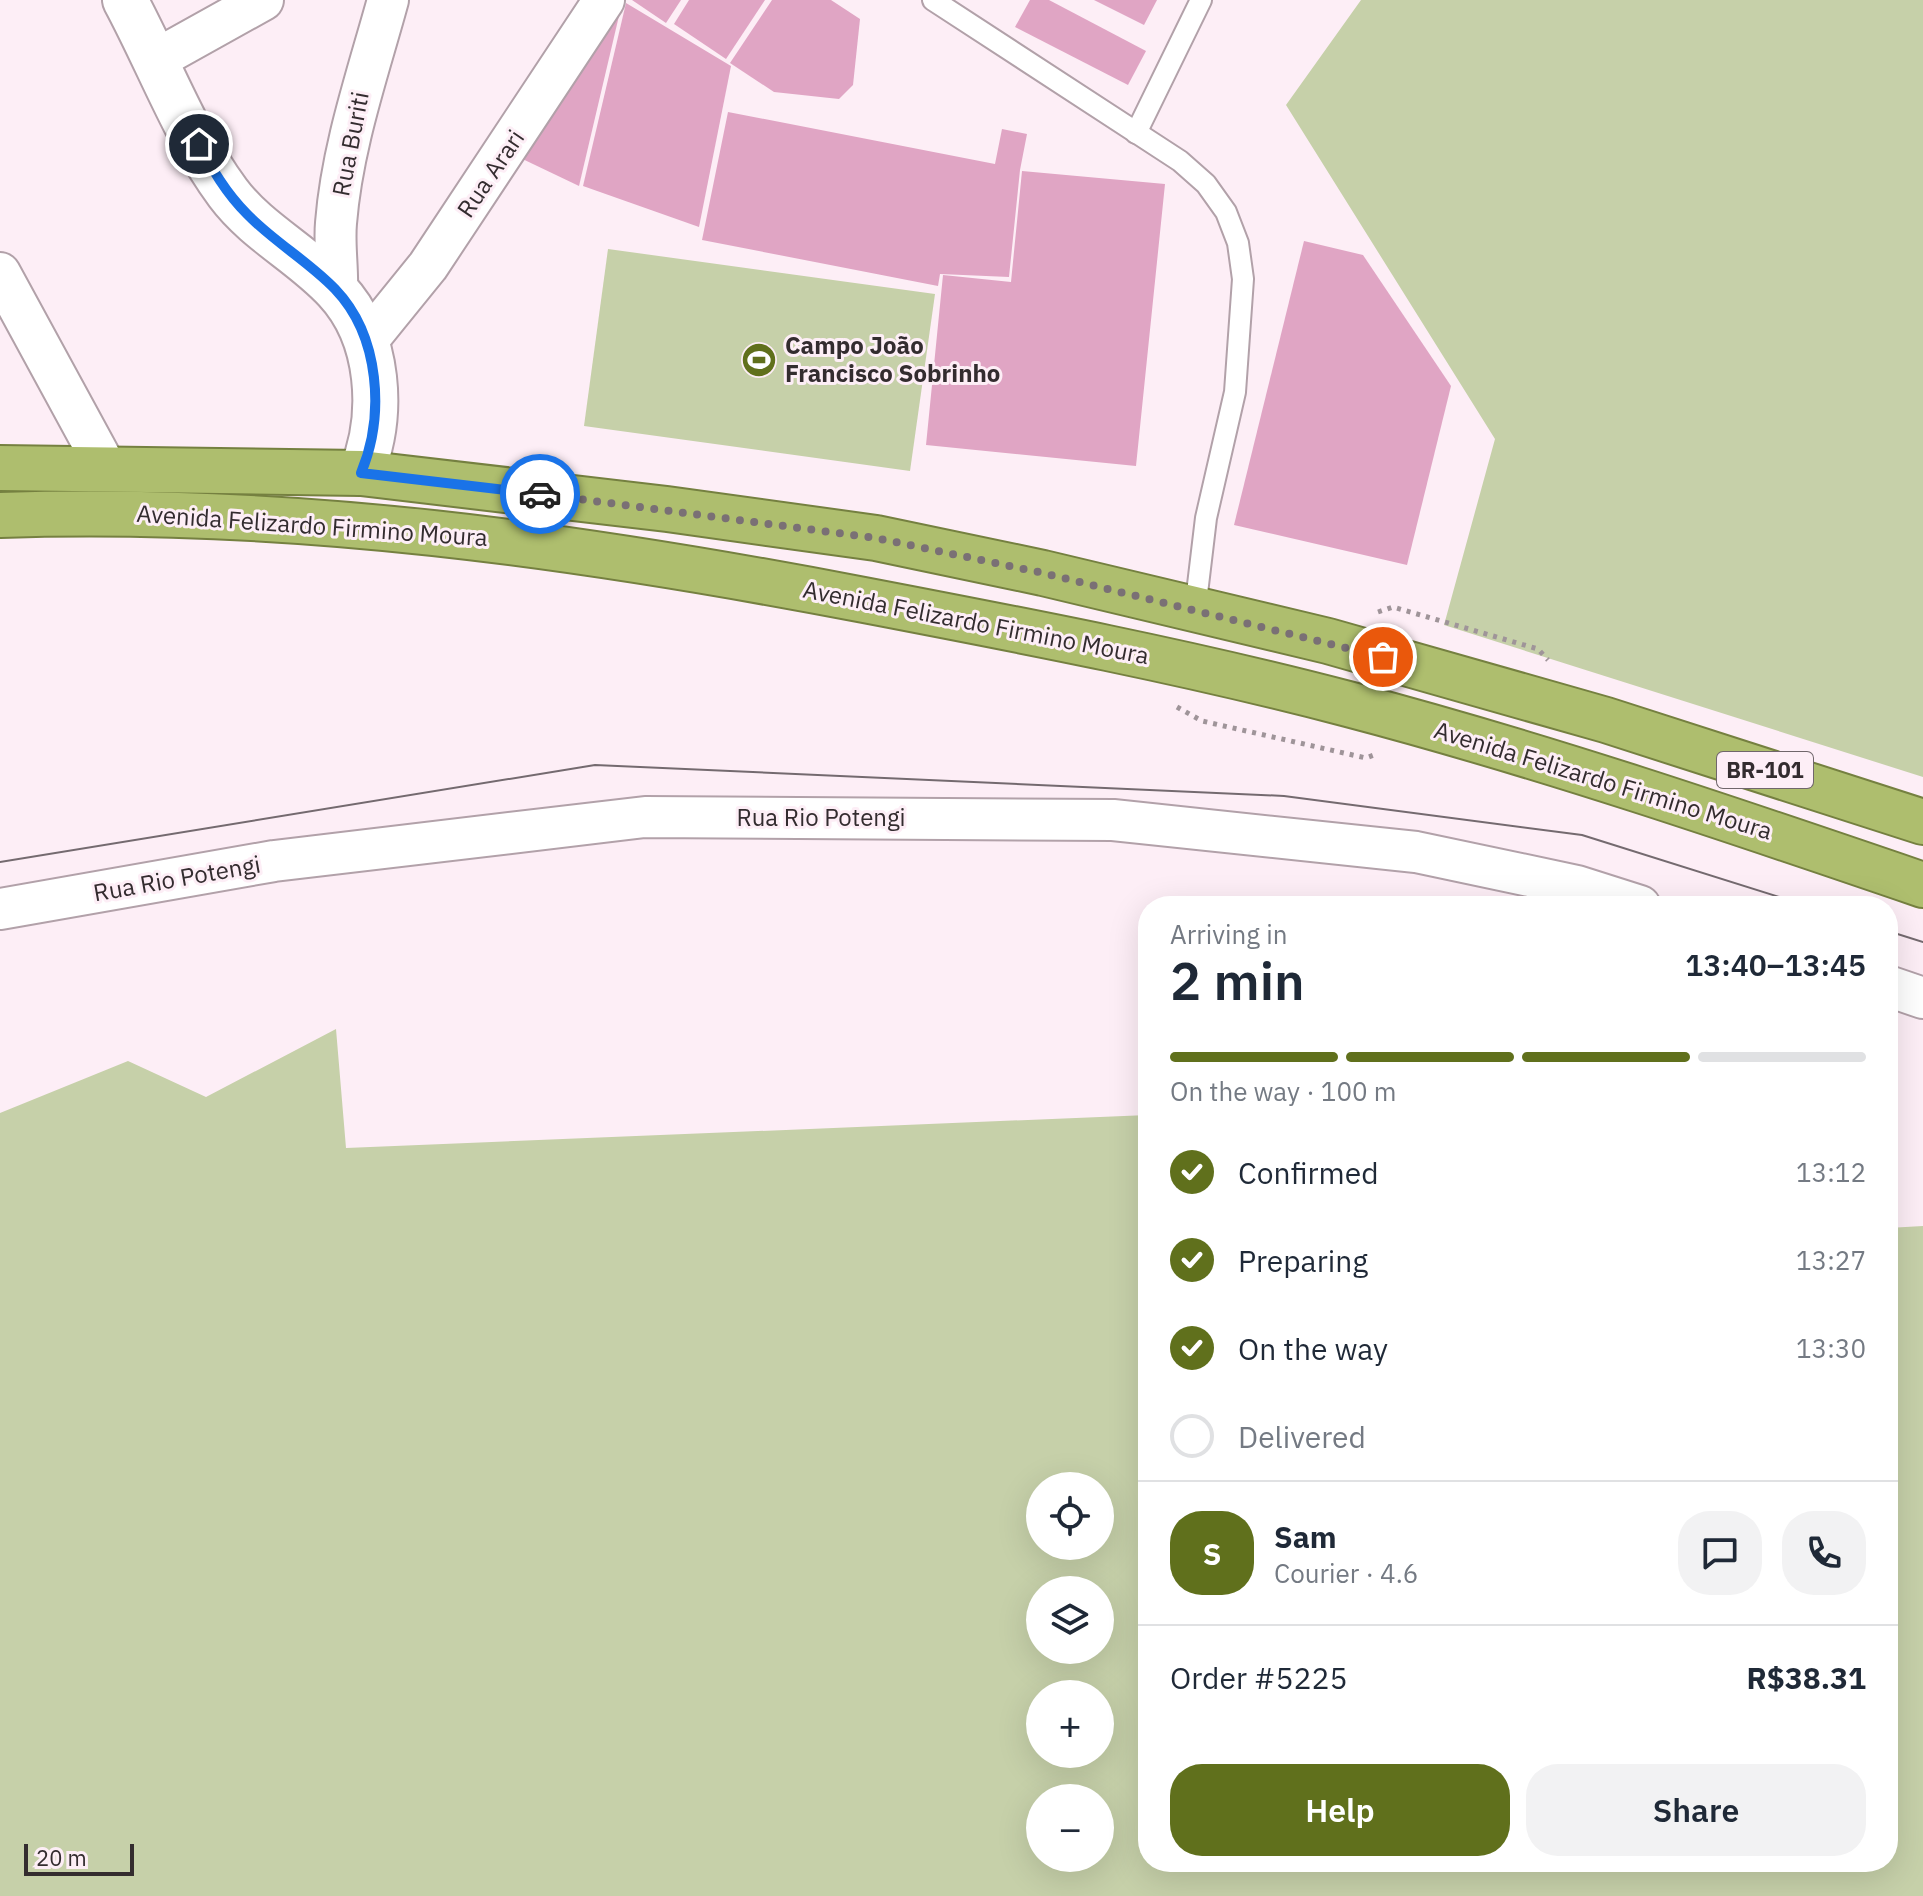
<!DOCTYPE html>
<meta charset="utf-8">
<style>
:root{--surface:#fff;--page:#f2f2f3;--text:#1f2937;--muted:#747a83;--line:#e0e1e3;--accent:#60701c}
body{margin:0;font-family:"IBM Plex Sans",sans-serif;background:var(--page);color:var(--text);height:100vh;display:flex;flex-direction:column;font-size:30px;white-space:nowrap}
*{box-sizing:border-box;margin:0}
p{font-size:26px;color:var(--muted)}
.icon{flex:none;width:44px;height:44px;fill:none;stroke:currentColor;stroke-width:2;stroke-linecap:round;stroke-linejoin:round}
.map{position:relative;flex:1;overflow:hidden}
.side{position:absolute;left:1138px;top:896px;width:760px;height:976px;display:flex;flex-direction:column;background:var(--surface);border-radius:32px;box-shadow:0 8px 32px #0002}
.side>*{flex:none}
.controls{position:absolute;left:1026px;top:1472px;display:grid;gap:16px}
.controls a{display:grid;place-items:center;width:88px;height:88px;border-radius:50%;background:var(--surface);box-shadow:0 8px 32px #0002;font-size:40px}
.scale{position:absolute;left:24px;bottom:20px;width:110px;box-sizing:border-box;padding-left:8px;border:4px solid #332c2f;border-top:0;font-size:22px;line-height:28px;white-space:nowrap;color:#332c2f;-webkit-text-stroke:6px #fdeef6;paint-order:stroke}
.pin{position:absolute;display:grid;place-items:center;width:68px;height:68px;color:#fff;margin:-34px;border:4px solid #fff;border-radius:50%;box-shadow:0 2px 8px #0007}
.courier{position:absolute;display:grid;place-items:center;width:80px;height:80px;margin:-40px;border:6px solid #1a73e8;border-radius:50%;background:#fff;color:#222;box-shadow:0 2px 10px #0007}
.summary em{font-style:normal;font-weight:600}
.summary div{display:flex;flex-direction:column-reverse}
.summary{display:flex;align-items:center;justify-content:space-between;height:136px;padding:0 32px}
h1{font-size:52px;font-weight:600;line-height:60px}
.bar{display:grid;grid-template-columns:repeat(4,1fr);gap:12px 8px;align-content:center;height:96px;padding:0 32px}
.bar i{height:10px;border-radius:6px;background:var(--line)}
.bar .selected{background:var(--accent)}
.bar p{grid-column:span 4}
.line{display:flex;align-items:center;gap:20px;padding:0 32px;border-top:2px solid var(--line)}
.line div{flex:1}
.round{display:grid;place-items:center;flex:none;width:84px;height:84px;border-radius:32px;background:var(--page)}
ol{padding:0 32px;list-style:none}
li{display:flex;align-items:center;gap:24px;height:88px}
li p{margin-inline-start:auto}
li .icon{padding:8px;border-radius:50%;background:var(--accent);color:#fff;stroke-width:4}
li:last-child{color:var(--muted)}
li i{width:44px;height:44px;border:4px solid var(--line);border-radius:50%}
.action{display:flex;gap:16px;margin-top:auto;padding:16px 32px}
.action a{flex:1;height:92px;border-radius:32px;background:var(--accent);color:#fff;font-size:32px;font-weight:600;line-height:92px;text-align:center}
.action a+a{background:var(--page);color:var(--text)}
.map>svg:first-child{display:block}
</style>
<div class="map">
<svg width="1923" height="1896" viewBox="0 0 1923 1896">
<rect width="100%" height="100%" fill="#fdeef6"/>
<g fill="#c6d0a9" fill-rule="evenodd">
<path d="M1361,0h562v777l-479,-152 51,-186 -209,-334z"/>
<path d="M608,249l327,45 -25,177 -326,-45z"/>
<path d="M336,1029l10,119 802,-33v747h740v-634l35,-2v670h-1923v-783l128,-52 78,36zM1040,1486h60v60h-60zM1100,1590v60h-60v-60zM1040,1694h60v60h-60zM1040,1798h60v60h-60z"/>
</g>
<g fill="#e0a5c4">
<path d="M632,0h49l-15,23z"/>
<path d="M689,0h76l-39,59 -52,-35z"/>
<path d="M772,0h59l29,19 -7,66 -14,14 -65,-7 -44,-29z"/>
<path d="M1030,0h19l97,51 -18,34 -113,-58z"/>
<path d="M1094,0h63l-13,25z"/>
<path d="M622,3l-43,183 -67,-32z"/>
<path d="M626,3l105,63 -32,161 -116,-41z"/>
<path d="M728,112l267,52 7,-35 25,5 -7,36 -11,107 -69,-3 -2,12 -236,-46z"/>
<path d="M1022,171l143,13 -29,282 -210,-21 17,-170 68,7z"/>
<path d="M1304,241l59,14 88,131 -44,179 -173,-40z"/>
</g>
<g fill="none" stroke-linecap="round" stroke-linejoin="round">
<g stroke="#b2a1a9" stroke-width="24">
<g id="service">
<path d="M933,0l247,161 26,23 20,28 12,31 5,36 -8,113 -29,126 -11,92"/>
<path d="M1136,133l65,-133"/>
</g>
</g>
<g stroke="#b2a1a9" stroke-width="44">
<g id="minor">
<path d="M157,59l106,-59"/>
<path d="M0,273l105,193"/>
<path d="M337,291c1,-23 -3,-46 -1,-68 6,-76 32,-150 52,-223"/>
<path d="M368,340l60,-74 176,-266"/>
<path d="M0,909l274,-48 371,-44 468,3 303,32 161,34 63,20"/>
<path d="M1888,986l35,12"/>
</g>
</g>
<g stroke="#b2a1a9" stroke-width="48">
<path id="tertiary" d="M125,0c34,63 60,135 103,193 29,39 75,61 108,97 44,47 49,125 25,183"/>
</g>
<g stroke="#758040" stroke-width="48">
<g id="trunk">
<path d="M0,468l361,5 306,36 209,29 167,35 285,68 278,79 317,102"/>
<path d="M0,515c293,-10 577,30 864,85 162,31 324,62 484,104 194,51 385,116 575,181"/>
</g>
</g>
<g stroke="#9f9499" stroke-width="5" stroke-dasharray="4 6" stroke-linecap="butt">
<path d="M1378,612l15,-5 145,42 10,11"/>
<path d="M1177,707l25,14 164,37 8,-3"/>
</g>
<use href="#service" stroke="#fff" stroke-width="20"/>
<use href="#minor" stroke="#fff" stroke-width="40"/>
<use href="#tertiary" stroke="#fff" stroke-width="44"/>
<use href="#trunk" stroke="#aebe6e" stroke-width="44"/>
<g stroke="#746a6f" stroke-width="2">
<path d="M0,862l595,-97 689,31 298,39 226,71"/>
<path d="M1888,931l35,11"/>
</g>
</g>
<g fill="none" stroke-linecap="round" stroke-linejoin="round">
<path stroke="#7a7075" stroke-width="8" stroke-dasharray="0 14.4" d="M540,494l336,44 167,35 340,84"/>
<path stroke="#1a73e8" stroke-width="10" d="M199,144c13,25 27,49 48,70 27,28 61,47 88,75 45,47 50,126 26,184l179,21"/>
</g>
<defs>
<g id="stadium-disc" transform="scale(1.8)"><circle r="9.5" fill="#60701c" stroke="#fdeef6"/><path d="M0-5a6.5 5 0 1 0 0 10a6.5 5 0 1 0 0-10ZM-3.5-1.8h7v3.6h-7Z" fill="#fff"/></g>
</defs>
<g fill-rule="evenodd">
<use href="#stadium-disc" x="759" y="360"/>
</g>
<g text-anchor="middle" stroke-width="6" stroke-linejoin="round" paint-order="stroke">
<rect fill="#fdeef6" stroke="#70666b" stroke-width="2" x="1717" y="752" width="96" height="36" rx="6"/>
<g font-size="22" font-weight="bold" fill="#332c2f">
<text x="1765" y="778">BR-101</text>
</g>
<g font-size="24" fill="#332c2f" stroke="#fdeef6">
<text transform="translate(351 144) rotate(-79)" y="8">Rua Buriti</text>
<text transform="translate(491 174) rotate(-56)" y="8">Rua Arari</text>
<text transform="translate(312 526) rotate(4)" y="8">Avenida Felizardo Firmino Moura</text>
<text transform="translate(976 623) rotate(11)" y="8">Avenida Felizardo Firmino Moura</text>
<text transform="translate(1603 781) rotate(17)" y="8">Avenida Felizardo Firmino Moura</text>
<text x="821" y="826">Rua Rio Potengi</text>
<text transform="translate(177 879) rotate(-10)" y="8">Rua Rio Potengi</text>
</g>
<g font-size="24" font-weight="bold" fill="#332c2f" stroke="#fdeef6" text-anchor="start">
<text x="785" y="354">Campo João<tspan x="785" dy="28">Francisco Sobrinho</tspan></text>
</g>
</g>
</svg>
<div class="controls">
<a><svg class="icon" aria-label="locate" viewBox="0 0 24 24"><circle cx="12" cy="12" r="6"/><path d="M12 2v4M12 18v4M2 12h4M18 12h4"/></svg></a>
<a><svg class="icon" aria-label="layers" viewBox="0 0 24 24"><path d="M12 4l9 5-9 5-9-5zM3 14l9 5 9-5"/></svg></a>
<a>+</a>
<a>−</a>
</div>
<div class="scale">20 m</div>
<div class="pin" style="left:1383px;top:657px;background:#ea580c"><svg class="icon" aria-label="bag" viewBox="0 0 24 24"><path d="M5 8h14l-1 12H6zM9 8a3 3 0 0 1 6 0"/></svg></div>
<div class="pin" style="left:199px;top:144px;background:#1f2937"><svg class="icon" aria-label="home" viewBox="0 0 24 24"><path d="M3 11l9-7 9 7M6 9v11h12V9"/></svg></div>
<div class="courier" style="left:540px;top:494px"><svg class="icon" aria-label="car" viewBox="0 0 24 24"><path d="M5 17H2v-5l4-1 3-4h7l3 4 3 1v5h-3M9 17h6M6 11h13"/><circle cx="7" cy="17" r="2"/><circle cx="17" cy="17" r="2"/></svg></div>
<section class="side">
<div class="summary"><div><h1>2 min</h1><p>Arriving in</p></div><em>13:40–13:45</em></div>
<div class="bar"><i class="selected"></i><i class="selected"></i><i class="selected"></i><i></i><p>On the way · 100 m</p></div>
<ol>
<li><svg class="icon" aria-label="check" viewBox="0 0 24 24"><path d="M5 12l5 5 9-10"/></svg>Confirmed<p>13:12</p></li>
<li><svg class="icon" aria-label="check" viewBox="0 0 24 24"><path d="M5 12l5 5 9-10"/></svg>Preparing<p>13:27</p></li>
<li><svg class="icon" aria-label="check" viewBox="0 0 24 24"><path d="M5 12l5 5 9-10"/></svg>On the way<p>13:30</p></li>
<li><i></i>Delivered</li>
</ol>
<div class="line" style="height:144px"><b class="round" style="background:var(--accent);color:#fff">S</b><div><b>Sam</b><p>Courier · 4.6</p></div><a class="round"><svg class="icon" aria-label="chat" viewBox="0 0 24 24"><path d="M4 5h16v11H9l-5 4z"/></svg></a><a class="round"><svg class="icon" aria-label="phone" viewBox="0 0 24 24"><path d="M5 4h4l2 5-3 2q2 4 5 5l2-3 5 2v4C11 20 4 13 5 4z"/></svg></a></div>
<div class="line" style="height:104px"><div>Order #5225</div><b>R$38.31</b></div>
<div class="action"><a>Help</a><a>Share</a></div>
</section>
</div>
